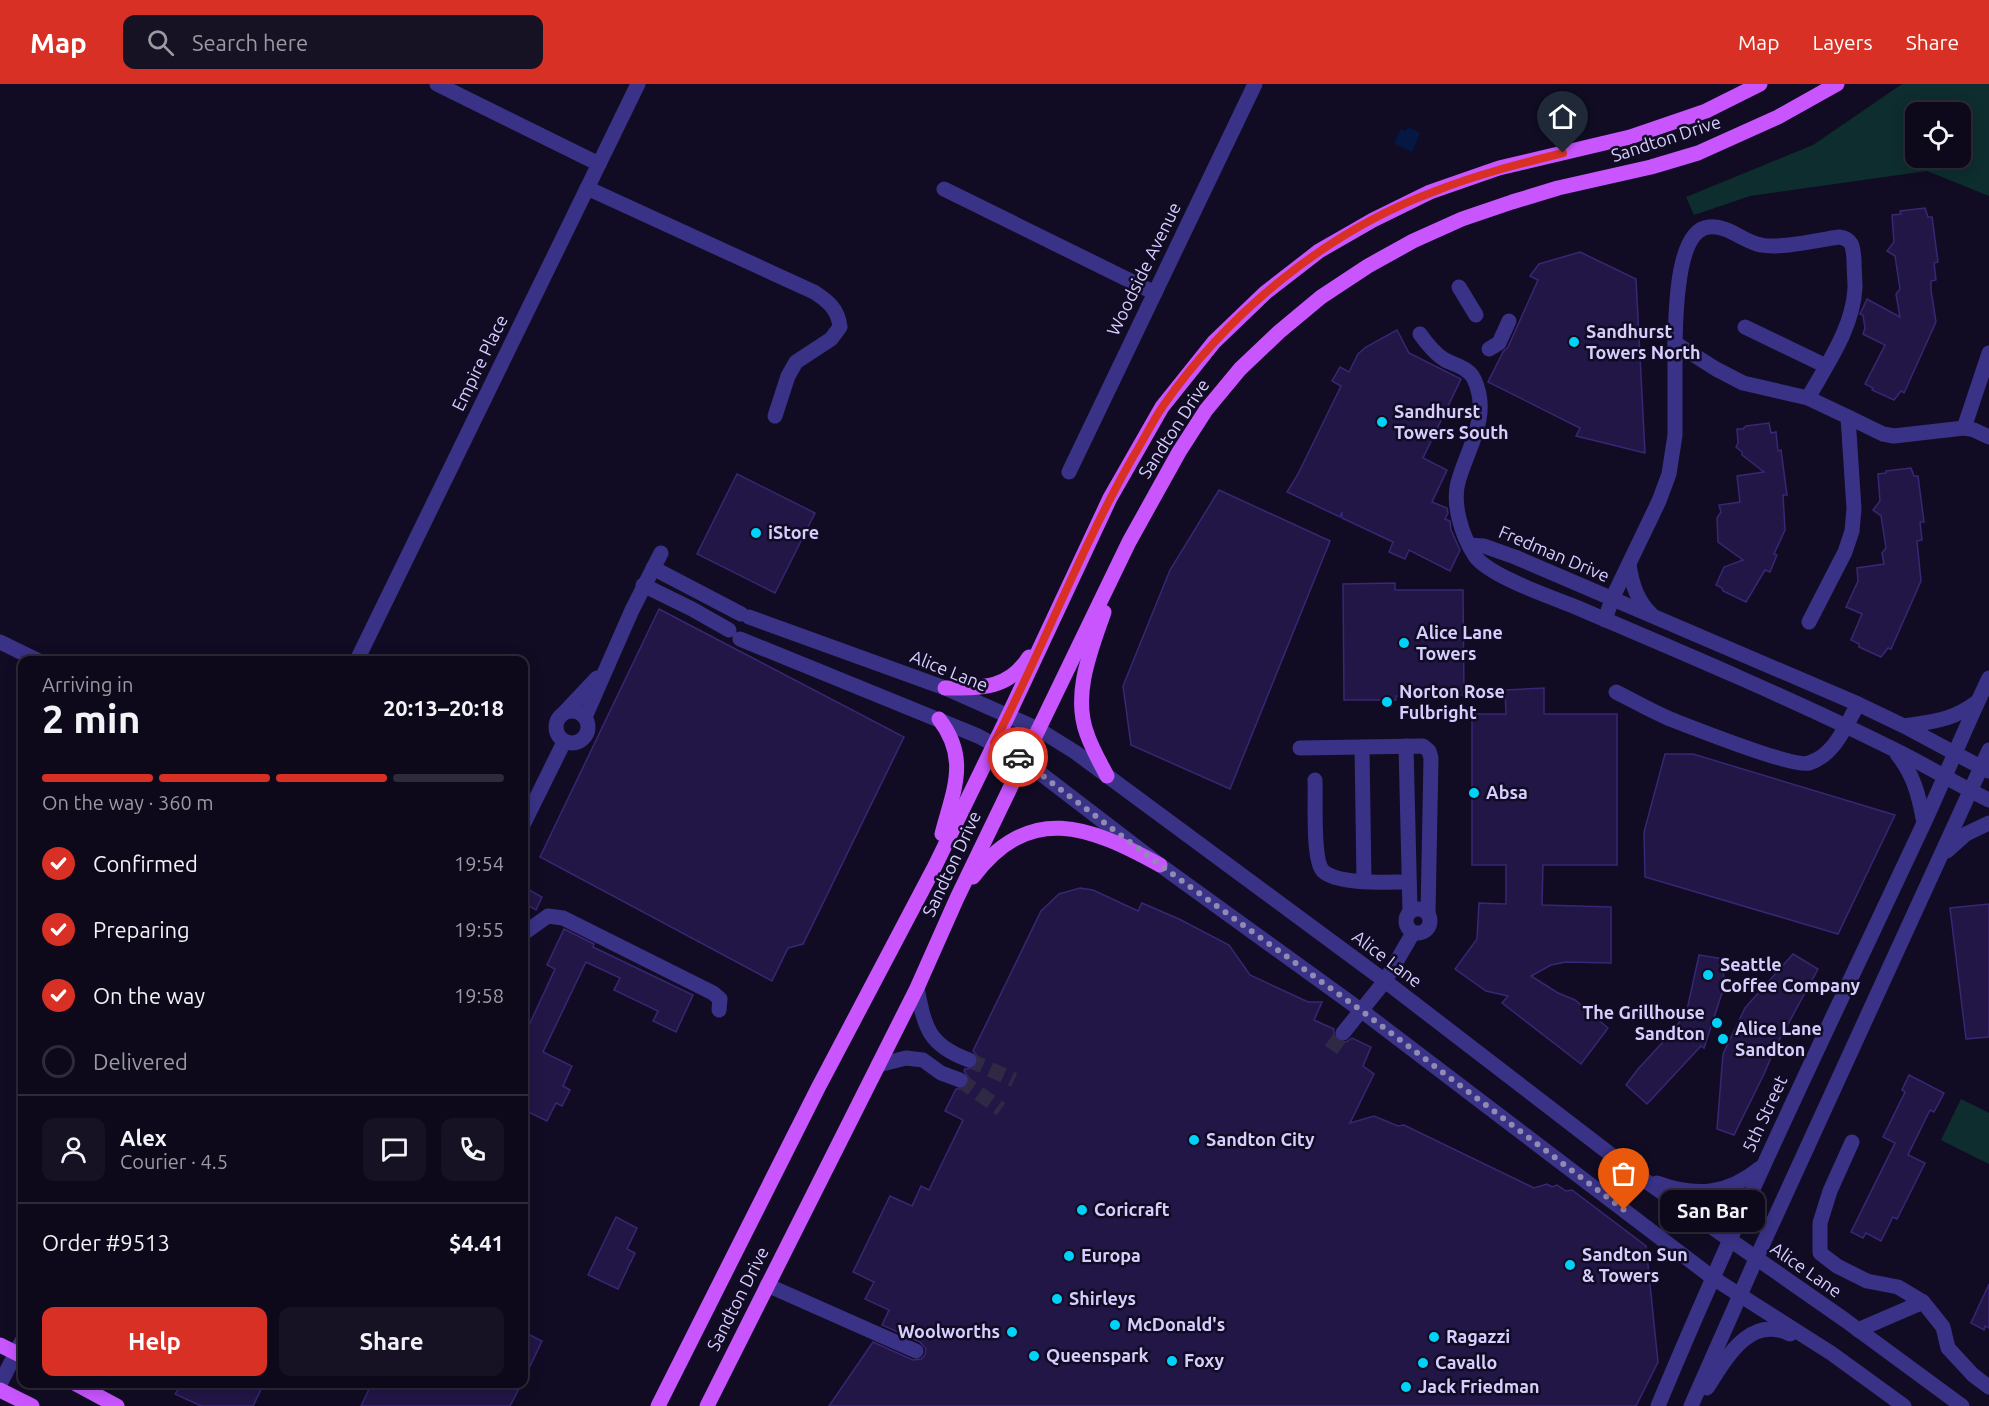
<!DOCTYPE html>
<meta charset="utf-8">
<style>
:root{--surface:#0d091a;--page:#161223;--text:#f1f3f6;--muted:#9a9aa2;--line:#2d2a39;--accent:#d93025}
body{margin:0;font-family:Ubuntu,sans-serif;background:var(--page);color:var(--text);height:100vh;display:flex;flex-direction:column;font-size:22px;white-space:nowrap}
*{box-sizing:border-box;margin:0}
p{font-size:20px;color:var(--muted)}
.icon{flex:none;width:33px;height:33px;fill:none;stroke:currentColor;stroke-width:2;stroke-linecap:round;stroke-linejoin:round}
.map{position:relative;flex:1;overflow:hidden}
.drawer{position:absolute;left:18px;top:572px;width:510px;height:732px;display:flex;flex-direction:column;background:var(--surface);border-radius:12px;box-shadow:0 3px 15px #0003,0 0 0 2px var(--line)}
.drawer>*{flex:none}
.fabs{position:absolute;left:1905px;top:18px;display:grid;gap:12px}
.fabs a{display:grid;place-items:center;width:66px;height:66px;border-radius:12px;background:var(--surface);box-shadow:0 3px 15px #0003,0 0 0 2px var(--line);font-size:30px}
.pin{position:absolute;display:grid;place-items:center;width:51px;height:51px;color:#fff;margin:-62px -26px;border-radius:50% 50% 50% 0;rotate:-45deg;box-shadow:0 0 6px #0007}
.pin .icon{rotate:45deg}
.courier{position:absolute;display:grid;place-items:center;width:60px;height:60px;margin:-30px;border:4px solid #d93025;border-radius:50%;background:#fff;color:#222;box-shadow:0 2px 8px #0007}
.bubble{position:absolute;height:42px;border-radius:12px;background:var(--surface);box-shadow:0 3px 15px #0003,0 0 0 2px var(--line);font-size:20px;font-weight:700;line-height:42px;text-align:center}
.head em{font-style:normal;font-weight:700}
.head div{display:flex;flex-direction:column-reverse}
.head{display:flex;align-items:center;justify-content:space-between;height:102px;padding:0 24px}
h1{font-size:39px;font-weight:700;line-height:45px}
.bar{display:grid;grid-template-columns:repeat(4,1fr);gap:9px 6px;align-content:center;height:72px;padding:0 24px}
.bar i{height:8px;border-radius:4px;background:var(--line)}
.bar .selected{background:var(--accent)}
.bar p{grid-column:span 4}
.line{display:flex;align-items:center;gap:15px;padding:0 24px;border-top:2px solid var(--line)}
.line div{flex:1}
.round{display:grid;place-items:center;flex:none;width:63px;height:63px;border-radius:12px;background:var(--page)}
ol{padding:0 24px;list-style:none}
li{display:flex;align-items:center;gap:18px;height:66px}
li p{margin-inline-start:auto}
li .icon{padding:6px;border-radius:50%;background:var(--accent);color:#fff;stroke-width:4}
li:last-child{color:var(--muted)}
li i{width:33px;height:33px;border:3px solid var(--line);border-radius:50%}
.button{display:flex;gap:12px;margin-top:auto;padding:12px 24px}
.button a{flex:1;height:69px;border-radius:12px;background:var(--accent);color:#fff;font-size:24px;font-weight:700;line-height:69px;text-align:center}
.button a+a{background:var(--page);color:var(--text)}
header{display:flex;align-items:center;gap:36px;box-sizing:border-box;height:84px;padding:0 30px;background:var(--accent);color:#fff}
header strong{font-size:28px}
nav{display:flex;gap:33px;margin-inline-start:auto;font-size:21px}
.search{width:420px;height:54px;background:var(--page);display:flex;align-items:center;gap:15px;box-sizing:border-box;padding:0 21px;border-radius:12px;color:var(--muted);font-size:22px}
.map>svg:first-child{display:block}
</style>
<header>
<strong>Map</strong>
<div class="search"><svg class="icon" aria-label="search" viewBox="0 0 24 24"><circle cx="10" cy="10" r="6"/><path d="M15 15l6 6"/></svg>Search here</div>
<nav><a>Map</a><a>Layers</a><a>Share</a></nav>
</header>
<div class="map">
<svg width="1989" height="1322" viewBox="0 0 1989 1322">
<rect width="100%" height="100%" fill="#110c23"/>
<g fill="#0e2d2e" fill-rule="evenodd">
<path d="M1902,0h87v112l-62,-25 -177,25 -56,19 -8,-18 127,-52zM1916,28h44v46h-44z"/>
<path d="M1961,1015l28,14v51l-48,-24z"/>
</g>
<path fill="#051843" d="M1408,43l12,6 -8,19 -18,-9 7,-14 5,2z"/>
<g fill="#221646" stroke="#392674" stroke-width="1.5">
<path d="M1925,124l3,9h4l6,45 -4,1 2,17 -5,1v9l5,32 -32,71 -3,-2 -7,9 -22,-10 1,-2 -8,-4 20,-39 -22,-11 2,-6 -2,-13 -3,-1 7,-15 33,18 -4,-23 4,-5 -5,-33 -8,-5 7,-9 -2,-27 9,-1 -1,-3z"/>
<path d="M1580,168l56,27 9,174 -69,-17 4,-8 -92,-46 15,-30 5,-5 30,-67 -8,-4 9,-12z"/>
<path d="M1397,246l12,23 52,26 -38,79 24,12 -15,32 15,6 1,5 -3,6 5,2 1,9 9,20 -10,21 -41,-21 -4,9 -16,-7 4,-10 -51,-24v-6l-2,5 -53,-25 11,-18 43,-88 -9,-5 8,-14 9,5 9,-18 8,-7z"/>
<path d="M1769,339l2,10 5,-1 2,19 3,-1 6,45h-4l2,35 -11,24 3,1 -7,17 -5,-2 -19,32 -23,-11 -1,-3 -6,-3 8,-18 19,-7 -25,-18 -1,-24 4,-6 -2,-7 21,-3 -3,-26 27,-4 -22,-17v-3l-6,-5 2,-4 -1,-14h6l3,-3z"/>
<path d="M1911,384l3,8h4l6,46h-4l2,18 -5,1 4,40 -30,68 -3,-1 -7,9 -22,-10v-3l-8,-4 11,-26 -16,-7 12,-26 -1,-13 27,-4 -2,-11 4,-5 -5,-32 -8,-6 7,-9 -2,-27 8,-1v-2z"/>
<path d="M737,390l78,39 -40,80 -78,-39z"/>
<path d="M1219,406l111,51 -100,248 -99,-44 -8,-59 47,-116z"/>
<path d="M1395,499v7h68l1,105 -68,1v4h-52l-1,-116z"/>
<path d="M659,525l245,128 -101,207 -15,4 -16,33 -232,-124z"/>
<path d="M1544,604v26h73v151h-74l-1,40 69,2v56l-45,-1 -15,3 -20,11 27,17 17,7 33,28 -27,36 -79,-61 6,-7 -22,-5 -31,-22 22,-30 2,-36 27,1v-39h-34v-151h34l-1,-24z"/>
<path d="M1665,670h28l202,61 -57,119 -193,-57 -1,-45z"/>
<path d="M524,803l18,10 -6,13 -12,-7z"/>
<path d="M1080,804l13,2 45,21 4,-8 37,16 50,26 21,30 58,27h14l-8,18 20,9v7l3,5 9,1 6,-4 19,9 -8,19 11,8 -24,49 24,-7 24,10 6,-1 130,63 13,-4 5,3 5,-2 9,6 6,-1 74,56 12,116 -22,44h-807l44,-64 40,18 8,-1 4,-4 1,-6 -6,-7 -38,-17 7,-15 -24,-11 9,-17 -21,-10 37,-76 22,10 9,-20 8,4 34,-70 -18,-9 11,-22h6l7,-5v-6l-5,-7 1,-2 9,-1 4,-4 1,-6 -6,-7 68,-140 18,-17z"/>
<path d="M1989,820v133l-23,2 -16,-131z"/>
<path d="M564,845l30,15 -1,3 100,48 -17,37 -23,-11 5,-10 -44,-21 6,-12 -34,-16 -43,90 29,14 -9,20 7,4 -8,16 -6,-3 -9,18 -23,-11v-74l31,-67 -8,-4z"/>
<path d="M1793,870l25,15 -43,79 -11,26 -30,61 -17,-6 6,-75 22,-46z"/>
<path d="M1699,871l24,4 1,28 -20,61 -3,-2 -54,58 -21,-19 12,-16 36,-39 13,-20z"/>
<path d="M1909,991l35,18 -10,19 -4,-2 -22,45 17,8 -28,56 -4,-2 -12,24 -15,-8 -3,5 -12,-6 44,-89 -12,-6 22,-45 -3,-2z"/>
<path d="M616,1133l21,11 -10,21 8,4 -17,36 -30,-14z"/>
<path d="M1989,1200v44l-4,-2 -1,4 -13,-7z"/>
<path d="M524,1248l18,9 -18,38z"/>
<path d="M183,1299h81l-11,23h-52l-26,-12z"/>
<path d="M372,1299h150l-12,23h-149z"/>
</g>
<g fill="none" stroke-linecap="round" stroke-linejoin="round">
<g stroke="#2f2944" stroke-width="15" stroke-dasharray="15 8" stroke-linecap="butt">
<path d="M1331,966l12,-17"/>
<path d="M969,976l45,20"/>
<path d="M960,996l41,29"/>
</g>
<g stroke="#3a3287" stroke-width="15">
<path d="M437,0l162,80"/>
<path d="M587,104l227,104c14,9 24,17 26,35l-9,12 -35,23 -8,14 -13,40"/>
<path d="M944,105l211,104"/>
<path d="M1459,203l17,28"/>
<path d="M1745,243l81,39"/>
<path d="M1420,250c7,10 14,19 25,26 10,5 24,8 29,19 17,36 -5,66 -15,100 -8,24 3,57 16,77 13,19 73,40 96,49 108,46 217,92 322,144 33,16 63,35 96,51"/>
<path d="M1675,259c1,-25 0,-113 34,-116 20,-2 34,15 52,18 19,4 57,-5 78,-8 14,2 14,10 15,23 0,9 1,19 1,28 -2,40 -28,76 -47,110"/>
<path d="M1489,265l10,-6 10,-22"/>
<path d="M1848,333l35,17 11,2 70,-8 10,2 15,7"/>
<path d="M1964,344l25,-75"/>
<path d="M1069,388l186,-388"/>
<path d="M1469,461l15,1 31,11 343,147 46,22 84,45"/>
<path d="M1629,481c3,19 8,36 23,50"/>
<path d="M653,484l88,46"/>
<path d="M643,501l49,24 37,21"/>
<path d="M749,533l196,71 93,41 37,23 310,229 255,196 205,143 117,86"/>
<path d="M1605,536l7,-21 47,-98 10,-27 6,-39v-92l41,26 27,14 65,15 40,19 6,92 -2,22 -7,21 -36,70"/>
<path d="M740,555l238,97 45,24 137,105 202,146 351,267 118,75 73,53"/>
<path d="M0,558l37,18"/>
<path d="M357,576l281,-576"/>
<path d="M1616,608c18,9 35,19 54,27 21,8 123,49 139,44 26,-8 37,-38 49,-59"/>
<circle cx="572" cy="643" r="16"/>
<path d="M564,629l33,-35"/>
<path d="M585,633l47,-107 29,-57"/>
<path d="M1904,642c31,-5 47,-5 73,-24"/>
<path d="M1406,662l4,165"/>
<path d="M1362,663l2,134"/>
<path d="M1300,664l123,-2 6,5 2,7 -3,156"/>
<path d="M1897,670c17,21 22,42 27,69"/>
<path d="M1315,696c1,17 -3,80 8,91 15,14 66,11 86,11"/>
<path d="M524,739l40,-81"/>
<path d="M1947,767l19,-17 23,-11"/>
<circle cx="1418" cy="837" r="12"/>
<path d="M524,849l24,-17 15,2 150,75 7,6 -1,11"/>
<path d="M917,904c8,40 11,57 52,72"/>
<path d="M1343,949l42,-52 28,-48"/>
<path d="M878,981l28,-7 17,2 18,13 19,7"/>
<path d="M1852,1058l-22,49 -10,32v30l17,13 30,15 31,6 25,15"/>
<path d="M1657,1099c39,14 70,12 103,-15"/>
<path d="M767,1201l149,66"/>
<path d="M1858,1246l65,-28 20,25 5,21 25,27 16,12"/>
<path d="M0,1300l22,-43"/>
<path d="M1707,1304c19,-29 42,-74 83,-54"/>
<path d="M1658,1322c82,-197 175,-389 266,-583 22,-48 42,-97 65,-145"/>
<path d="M1691,1322l65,-147 233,-509"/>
</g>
<g stroke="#c955ff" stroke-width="15">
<path d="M1104,528c-13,38 -32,82 -17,122 5,15 13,28 20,42"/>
<path d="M945,604c35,0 63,2 84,-31"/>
<path d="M939,635c31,40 14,72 3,115"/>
<path d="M973,793c57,-75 116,-51 187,-12"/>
<path d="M0,1261l22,11"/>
<path d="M74,1299l43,23"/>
<path d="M0,1306l32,16"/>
<path d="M658,1322l160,-318 117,-222 73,-150 102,-218 52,-91 52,-65 51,-49 54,-42 54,-31 57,-28 69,-24 131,-31 76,-26 54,-27"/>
<path d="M707,1322l210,-418 40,-90 172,-356 50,-90 27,-42 34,-41 39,-37 42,-35 47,-31 45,-25 49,-22 50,-17 46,-14 93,-21 47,-14 80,-36 59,-33"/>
</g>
</g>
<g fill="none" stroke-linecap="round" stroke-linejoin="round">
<path stroke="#918ab2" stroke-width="6" stroke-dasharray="0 10.8" d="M1018,673l142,108 202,146 262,199"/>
<path stroke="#d93025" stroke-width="8" d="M1018,673l-24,-14c49,-94 86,-194 139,-286 10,-16 19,-35 30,-51 65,-93 163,-174 270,-214 42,-17 86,-28 130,-39"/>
</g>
<g fill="#00d2f9" stroke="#110c23" stroke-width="2">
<circle cx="1574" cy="258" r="6"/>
<circle cx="1382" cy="338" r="6"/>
<circle cx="756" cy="449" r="6"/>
<circle cx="1404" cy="559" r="6"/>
<circle cx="1387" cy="618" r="6"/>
<circle cx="1474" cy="709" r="6"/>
<circle cx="1708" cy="891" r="6"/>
<circle cx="1717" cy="939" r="6"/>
<circle cx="1723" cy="955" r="6"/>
<circle cx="1194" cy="1056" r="6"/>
<circle cx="1082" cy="1126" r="6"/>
<circle cx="1069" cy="1172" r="6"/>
<circle cx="1570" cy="1181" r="6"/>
<circle cx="1057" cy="1215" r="6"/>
<circle cx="1115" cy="1241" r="6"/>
<circle cx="1012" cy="1248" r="6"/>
<circle cx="1434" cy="1253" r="6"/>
<circle cx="1034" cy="1272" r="6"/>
<circle cx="1172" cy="1277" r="6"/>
<circle cx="1423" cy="1279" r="6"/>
<circle cx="1406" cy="1303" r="6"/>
</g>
<g text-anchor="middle" stroke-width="5" stroke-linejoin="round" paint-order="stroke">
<g font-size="18" fill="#d6ceff" stroke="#110c23">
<text transform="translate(1666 55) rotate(-18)" y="6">Sandton Drive</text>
<text transform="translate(1144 185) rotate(-64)" y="6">Woodside Avenue</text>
<text transform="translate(480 279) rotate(-64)" y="6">Empire Place</text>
<text transform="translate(1174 345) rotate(-57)" y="6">Sandton Drive</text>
<text transform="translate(1554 470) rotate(23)" y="6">Fredman Drive</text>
<text transform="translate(949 587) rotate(22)" y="6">Alice Lane</text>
<text transform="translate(952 780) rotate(-65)" y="6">Sandton Drive</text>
<text transform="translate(1387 875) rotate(37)" y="6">Alice Lane</text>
<text transform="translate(1765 1030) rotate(-65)" y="6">5th Street</text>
<text transform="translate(1806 1186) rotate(35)" y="6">Alice Lane</text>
<text transform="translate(738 1215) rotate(-63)" y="6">Sandton Drive</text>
</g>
<g font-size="18" font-weight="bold" fill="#d6ceff" stroke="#110c23" text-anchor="start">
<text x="1586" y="254">Sandhurst<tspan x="1586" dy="21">Towers North</tspan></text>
<text x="1394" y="334">Sandhurst<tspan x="1394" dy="21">Towers South</tspan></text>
<text x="768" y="455">iStore</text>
<text x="1416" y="555">Alice Lane<tspan x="1416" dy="21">Towers</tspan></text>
<text x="1399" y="614">Norton Rose<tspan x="1399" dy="21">Fulbright</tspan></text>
<text x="1486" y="715">Absa</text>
<text x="1720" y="887">Seattle<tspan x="1720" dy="21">Coffee Company</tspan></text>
<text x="1705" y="935" text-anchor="end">The Grillhouse<tspan x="1705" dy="21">Sandton</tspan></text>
<text x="1735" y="951">Alice Lane<tspan x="1735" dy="21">Sandton</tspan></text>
<text x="1206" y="1062">Sandton City</text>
<text x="1094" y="1132">Coricraft</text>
<text x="1582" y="1177">Sandton Sun<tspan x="1582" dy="21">&amp; Towers</tspan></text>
<text x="1081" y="1178">Europa</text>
<text x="1069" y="1221">Shirleys</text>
<text x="1127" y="1247">McDonald's</text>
<text x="1000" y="1254" text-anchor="end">Woolworths</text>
<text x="1446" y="1259">Ragazzi</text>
<text x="1046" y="1278">Queenspark</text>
<text x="1184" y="1283">Foxy</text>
<text x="1435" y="1285">Cavallo</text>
<text x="1418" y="1309">Jack Friedman</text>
</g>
</g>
</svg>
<div class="fabs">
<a><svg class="icon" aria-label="locate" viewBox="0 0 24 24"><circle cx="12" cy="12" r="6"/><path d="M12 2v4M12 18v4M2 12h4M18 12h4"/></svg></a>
</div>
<div class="pin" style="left:1624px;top:1126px;background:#ea580c"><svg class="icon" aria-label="bag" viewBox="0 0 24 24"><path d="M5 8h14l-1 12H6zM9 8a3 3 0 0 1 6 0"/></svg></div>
<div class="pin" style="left:1563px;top:69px;background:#1f2937"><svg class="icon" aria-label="home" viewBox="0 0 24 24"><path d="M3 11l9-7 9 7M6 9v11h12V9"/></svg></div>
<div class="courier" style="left:1018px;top:673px"><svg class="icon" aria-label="car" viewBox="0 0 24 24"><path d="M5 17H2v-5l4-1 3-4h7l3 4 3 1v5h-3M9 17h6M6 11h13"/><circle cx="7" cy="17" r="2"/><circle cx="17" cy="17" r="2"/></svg></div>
<div class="bubble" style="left:1660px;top:1106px;width:105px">San Bar</div>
<section class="drawer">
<div class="head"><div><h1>2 min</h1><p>Arriving in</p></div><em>20:13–20:18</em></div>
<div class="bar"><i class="selected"></i><i class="selected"></i><i class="selected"></i><i></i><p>On the way · 360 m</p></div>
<ol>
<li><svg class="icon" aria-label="check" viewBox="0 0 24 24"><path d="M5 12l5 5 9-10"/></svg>Confirmed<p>19:54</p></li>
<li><svg class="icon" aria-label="check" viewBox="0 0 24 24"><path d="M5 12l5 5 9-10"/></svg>Preparing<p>19:55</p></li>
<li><svg class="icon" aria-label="check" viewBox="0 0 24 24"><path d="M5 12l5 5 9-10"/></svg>On the way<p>19:58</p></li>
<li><i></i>Delivered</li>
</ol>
<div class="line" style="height:108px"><a class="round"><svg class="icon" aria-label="person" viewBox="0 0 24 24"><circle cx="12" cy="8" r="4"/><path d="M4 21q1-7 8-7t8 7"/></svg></a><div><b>Alex</b><p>Courier · 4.5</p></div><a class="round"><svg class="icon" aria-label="chat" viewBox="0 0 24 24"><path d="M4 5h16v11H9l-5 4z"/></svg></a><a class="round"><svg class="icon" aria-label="phone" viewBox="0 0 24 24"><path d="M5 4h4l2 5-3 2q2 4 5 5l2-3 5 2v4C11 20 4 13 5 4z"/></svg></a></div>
<div class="line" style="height:78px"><div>Order #9513</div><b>$4.41</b></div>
<div class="button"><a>Help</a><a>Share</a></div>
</section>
</div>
